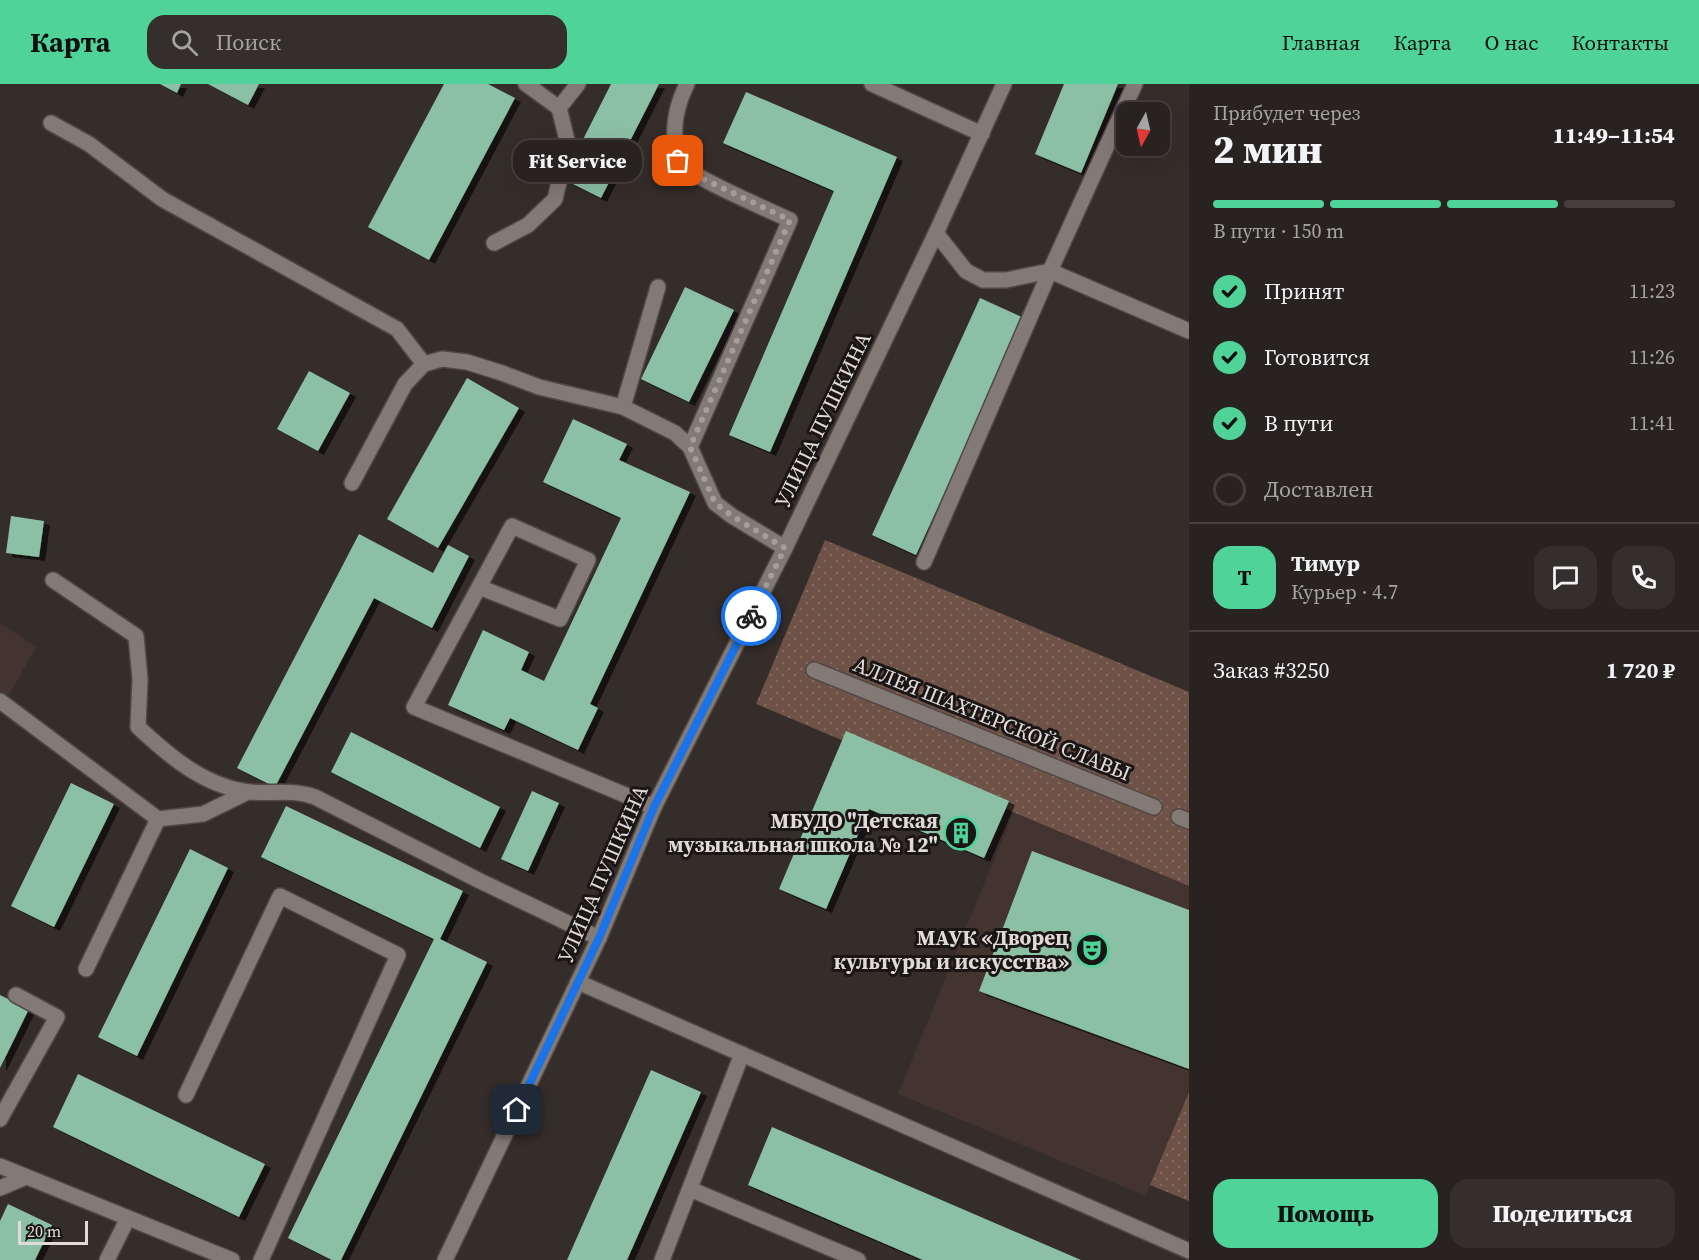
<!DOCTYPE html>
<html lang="ru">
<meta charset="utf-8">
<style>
:root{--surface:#282220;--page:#342f2d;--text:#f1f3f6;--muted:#a5a4a5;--line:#443f3e;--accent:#4fd398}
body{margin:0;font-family:"Source Serif 4",serif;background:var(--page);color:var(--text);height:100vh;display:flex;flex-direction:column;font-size:22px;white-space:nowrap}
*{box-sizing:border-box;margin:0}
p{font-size:20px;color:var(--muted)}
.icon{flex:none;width:33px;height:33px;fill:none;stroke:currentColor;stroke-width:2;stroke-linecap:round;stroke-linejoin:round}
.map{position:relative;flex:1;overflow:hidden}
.drawer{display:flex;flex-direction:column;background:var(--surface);width:510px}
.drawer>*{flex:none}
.needle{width:39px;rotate:188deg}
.buttons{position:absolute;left:1116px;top:18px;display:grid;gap:12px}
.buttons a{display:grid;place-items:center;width:54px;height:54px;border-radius:12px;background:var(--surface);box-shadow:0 6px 24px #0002,0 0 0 2px var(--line);font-size:30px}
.scale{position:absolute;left:18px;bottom:15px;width:70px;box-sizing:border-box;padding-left:6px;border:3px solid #e0dbd9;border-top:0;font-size:16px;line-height:21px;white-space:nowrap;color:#e0dbd9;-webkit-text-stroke:4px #1a1615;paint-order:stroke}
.pin{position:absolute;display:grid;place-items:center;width:51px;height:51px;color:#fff;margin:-26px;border-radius:12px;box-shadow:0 3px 9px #0006}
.courier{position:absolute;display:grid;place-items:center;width:60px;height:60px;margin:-30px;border:4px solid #1a73e8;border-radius:50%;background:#fff;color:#222;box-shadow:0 2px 8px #0007}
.bubble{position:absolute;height:42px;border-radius:18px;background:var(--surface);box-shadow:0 6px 24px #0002,0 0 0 2px var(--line);font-size:20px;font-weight:800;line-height:42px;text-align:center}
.headline em{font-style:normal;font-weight:800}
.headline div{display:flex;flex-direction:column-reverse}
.headline{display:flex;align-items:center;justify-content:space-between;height:102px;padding:0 24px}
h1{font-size:39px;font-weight:800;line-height:45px}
.bar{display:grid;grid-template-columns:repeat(4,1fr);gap:9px 6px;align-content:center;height:72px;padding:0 24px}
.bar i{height:8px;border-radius:4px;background:var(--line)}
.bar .active{background:var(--accent)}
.bar p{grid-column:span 4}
.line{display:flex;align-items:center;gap:15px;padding:0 24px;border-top:2px solid var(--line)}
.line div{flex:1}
.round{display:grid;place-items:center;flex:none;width:63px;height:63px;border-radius:18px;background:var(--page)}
ol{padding:0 24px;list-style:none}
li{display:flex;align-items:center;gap:18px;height:66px}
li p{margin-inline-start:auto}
li .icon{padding:6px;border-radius:50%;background:var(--accent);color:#111;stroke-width:4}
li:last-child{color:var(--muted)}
li i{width:33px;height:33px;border:3px solid var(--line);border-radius:50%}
.cta{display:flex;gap:12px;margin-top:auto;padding:12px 24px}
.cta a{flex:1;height:69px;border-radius:18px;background:var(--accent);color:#111;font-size:24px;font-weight:800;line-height:69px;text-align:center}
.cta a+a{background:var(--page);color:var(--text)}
header{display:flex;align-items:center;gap:36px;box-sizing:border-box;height:84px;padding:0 30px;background:var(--accent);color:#111}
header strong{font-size:28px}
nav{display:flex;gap:33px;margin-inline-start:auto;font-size:21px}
.search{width:420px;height:54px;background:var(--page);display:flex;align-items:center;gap:15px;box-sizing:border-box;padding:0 21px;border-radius:18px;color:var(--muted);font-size:22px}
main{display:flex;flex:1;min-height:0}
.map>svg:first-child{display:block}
</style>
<header>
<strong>Карта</strong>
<div class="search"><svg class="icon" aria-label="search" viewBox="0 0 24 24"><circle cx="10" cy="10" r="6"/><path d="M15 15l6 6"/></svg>Поиск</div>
<nav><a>Главная</a><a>Карта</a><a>О нас</a><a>Контакты</a></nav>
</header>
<main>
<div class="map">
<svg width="1189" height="1176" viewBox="0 0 1189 1176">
<defs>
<pattern id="grass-dots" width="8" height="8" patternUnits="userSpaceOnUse" patternTransform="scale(1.5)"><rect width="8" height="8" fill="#6e5147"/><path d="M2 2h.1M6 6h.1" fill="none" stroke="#826961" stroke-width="1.8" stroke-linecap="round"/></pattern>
<filter id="shadow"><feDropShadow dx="6" dy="4" stdDeviation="0" flood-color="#0009"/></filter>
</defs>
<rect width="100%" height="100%" fill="#352d2a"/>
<g fill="#43342f">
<path d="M0,539l36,24 -36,64z"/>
<path d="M1016,722l173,71v215l-43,104 -248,-102z"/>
</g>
<g fill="url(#grass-dots)">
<path d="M825,456l364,152v194l-433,-182z"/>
<path d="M1189,1008v109l-39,-16z"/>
</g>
<g fill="#8cc0a4" filter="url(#shadow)">
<path d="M160,0h21l-4,9z"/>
<path d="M208,0h51l-11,21z"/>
<path d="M444,0h44l27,14 -86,162 -61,-33z"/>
<path d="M611,0h48l-58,114 -38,-19z"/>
<path d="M1064,0h54l-37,89 -46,-19z"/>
<path d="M746,8l151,65 -127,295 -41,-17 105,-244 -111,-48z"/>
<path d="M685,203l49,23 -45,92 -48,-23z"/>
<path d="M980,214l44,20 -108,237 -44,-20z"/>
<path d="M309,287l41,22 -32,58 -41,-22z"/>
<path d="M467,294l52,30 -81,140 -51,-29z"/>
<path d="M573,335l54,25 -8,16 71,32 -100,212 8,4 -20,42 -68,-32 -6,12 -56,-25 35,-75 46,22 -8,18 23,11 77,-163 -78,-36z"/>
<path d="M11,432l33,5 -5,36 -33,-4z"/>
<path d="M359,450l74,39 15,-28 21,11 -37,72 -58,-30 -99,189 -38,-19z"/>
<path d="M846,647l163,70 -25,57 -115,-49 -43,100 -47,-20z"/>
<path d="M351,648l149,75 -20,41 -149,-76z"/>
<path d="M71,699l43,21 -60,123 -43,-21z"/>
<path d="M532,707l27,12 -31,68 -27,-12z"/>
<path d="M286,722l177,85 -23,48 47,23 -146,298h-9l-44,-22 146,-299 -173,-82z"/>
<path d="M190,765l38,19 -91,188 -39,-19z"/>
<path d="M1032,767l157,59v159l-210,-78z"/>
<path d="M0,911l29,14 -29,59z"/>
<path d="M651,986l50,22 -74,168h-60z"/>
<path d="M78,990l187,90 -26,53 -186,-90z"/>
<path d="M772,1043l309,133h-158l-175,-75z"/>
<path d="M8,1120l44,21 -17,35h-35v-39z"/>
</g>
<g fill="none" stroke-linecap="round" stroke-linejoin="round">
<g stroke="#504846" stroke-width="18">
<g id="minor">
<path d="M526,0l33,24 19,-24"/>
<path d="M687,0c-10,20 -15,41 -11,63 0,4 0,11 2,14 8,14 93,50 112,59l-100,227"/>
<path d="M872,0l110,50"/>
<path d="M51,39l38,21 73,55 235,130 27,35"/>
<path d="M936,149l30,38 17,9h23l44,-9 139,60"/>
<path d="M494,159l34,-18 27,-26 13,-55 -9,-36"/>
<path d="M623,323l35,-120"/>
<path d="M352,399l53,-99 19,-20 18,-5 25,3 35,11 37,14 84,20 52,26 15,14 25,56 17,13 53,32"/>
<path d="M924,478l126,-291 85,-187"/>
<path d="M53,496l83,56 4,43 -2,48c31,29 67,60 112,65 22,2 44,-3 65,5l165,84 119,57"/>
<path d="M479,503l81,32 28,-59 -76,-34 -98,181 240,100"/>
<path d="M814,586l340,137"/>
<path d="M0,617l158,118 45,-5 45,-22"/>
<path d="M1179,733l10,4"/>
<path d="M86,885l72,-150"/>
<path d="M578,898l611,269"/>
<path d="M186,1011l94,-199 118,59 -137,305"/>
<path d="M0,1035l57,-102 -41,-22"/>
<path d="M0,1082l232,94"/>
<path d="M0,1104l26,-11"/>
<path d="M690,1105l168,71"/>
<path d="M107,1176l21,-42"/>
<path d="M445,1176l154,-322 55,-131 131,-259 151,-315 68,-149"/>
<path d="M662,1176l80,-206"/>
</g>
</g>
<use href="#minor" stroke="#837a76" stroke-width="15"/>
</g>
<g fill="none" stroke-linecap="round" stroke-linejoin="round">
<path stroke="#a49e9c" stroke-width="6" stroke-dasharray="0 10.8" d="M678,77l15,13 97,46 -100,227 25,56 17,13 53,32 -34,68"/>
<path stroke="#1a73e8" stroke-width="8" d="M517,1026l82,-172 55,-131 97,-191"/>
</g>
<defs>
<g id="building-ring" transform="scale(1.725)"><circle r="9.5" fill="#1a1615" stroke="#4fd398" stroke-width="1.5"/><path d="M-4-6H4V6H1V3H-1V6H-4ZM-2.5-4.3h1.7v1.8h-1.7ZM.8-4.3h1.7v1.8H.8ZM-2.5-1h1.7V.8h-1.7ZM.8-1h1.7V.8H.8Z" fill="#4fd398"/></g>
<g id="theatre-ring" transform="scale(1.725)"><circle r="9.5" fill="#1a1615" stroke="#4fd398" stroke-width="1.5"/><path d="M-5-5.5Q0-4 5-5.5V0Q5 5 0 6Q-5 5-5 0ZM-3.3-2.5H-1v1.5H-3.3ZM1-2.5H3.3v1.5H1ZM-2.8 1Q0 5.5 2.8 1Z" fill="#4fd398"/></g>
</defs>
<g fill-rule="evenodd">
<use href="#building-ring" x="961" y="749"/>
<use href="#theatre-ring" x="1092" y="866"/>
</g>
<g text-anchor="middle" stroke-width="6" stroke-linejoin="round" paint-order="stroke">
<g font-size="21" fill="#e0dbd9" stroke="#1a1615">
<text transform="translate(823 336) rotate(-64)" y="7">УЛИЦА ПУШКИНА</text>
<text transform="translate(992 635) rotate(22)" y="7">АЛЛЕЯ ШАХТЕРСКОЙ СЛАВЫ</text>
<text transform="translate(603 790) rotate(-66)" y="7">УЛИЦА ПУШКИНА</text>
</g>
<g font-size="21" font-weight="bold" fill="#e0dbd9" stroke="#1a1615" text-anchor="end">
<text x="938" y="744">МБУДО "Детская<tspan x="938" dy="24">музыкальная школа № 12"</tspan></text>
<text x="1069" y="861">МАУК «Дворец<tspan x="1069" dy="24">культуры и искусства»</tspan></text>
</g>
</g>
</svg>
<div class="buttons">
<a><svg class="needle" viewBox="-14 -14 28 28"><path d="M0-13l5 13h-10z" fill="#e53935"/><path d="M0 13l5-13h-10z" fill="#a5a4a5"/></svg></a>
</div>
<div class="scale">20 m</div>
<div class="pin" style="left:678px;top:77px;background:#ea580c"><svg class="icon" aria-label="bag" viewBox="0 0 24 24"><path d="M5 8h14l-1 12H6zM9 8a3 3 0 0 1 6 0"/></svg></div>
<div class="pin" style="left:517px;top:1026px;background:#1f2937"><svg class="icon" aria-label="home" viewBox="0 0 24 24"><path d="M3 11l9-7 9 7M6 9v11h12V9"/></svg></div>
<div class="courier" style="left:751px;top:532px"><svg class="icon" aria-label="bike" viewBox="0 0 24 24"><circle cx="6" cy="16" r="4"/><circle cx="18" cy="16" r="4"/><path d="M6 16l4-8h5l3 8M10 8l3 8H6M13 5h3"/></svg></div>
<div class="bubble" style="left:513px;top:56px;width:129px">Fit Service</div>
</div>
<section class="drawer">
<div class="headline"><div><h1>2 мин</h1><p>Прибудет через</p></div><em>11:49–11:54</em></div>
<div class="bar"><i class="active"></i><i class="active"></i><i class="active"></i><i></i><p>В пути · 150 m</p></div>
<ol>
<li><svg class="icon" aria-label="check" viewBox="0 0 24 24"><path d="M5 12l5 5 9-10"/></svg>Принят<p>11:23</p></li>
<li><svg class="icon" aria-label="check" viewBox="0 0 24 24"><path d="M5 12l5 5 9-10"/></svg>Готовится<p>11:26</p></li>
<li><svg class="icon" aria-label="check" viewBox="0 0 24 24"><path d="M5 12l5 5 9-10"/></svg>В пути<p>11:41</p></li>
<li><i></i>Доставлен</li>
</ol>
<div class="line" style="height:108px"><b class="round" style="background:var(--accent);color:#111">Т</b><div><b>Тимур</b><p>Курьер · 4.7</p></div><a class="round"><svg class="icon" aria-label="chat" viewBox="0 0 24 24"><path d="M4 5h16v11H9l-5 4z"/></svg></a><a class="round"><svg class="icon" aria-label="phone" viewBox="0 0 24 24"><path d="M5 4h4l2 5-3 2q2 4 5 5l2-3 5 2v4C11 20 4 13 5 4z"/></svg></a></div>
<div class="line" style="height:78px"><div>Заказ #3250</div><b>1 720 ₽</b></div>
<div class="cta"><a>Помощь</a><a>Поделиться</a></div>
</section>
</main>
